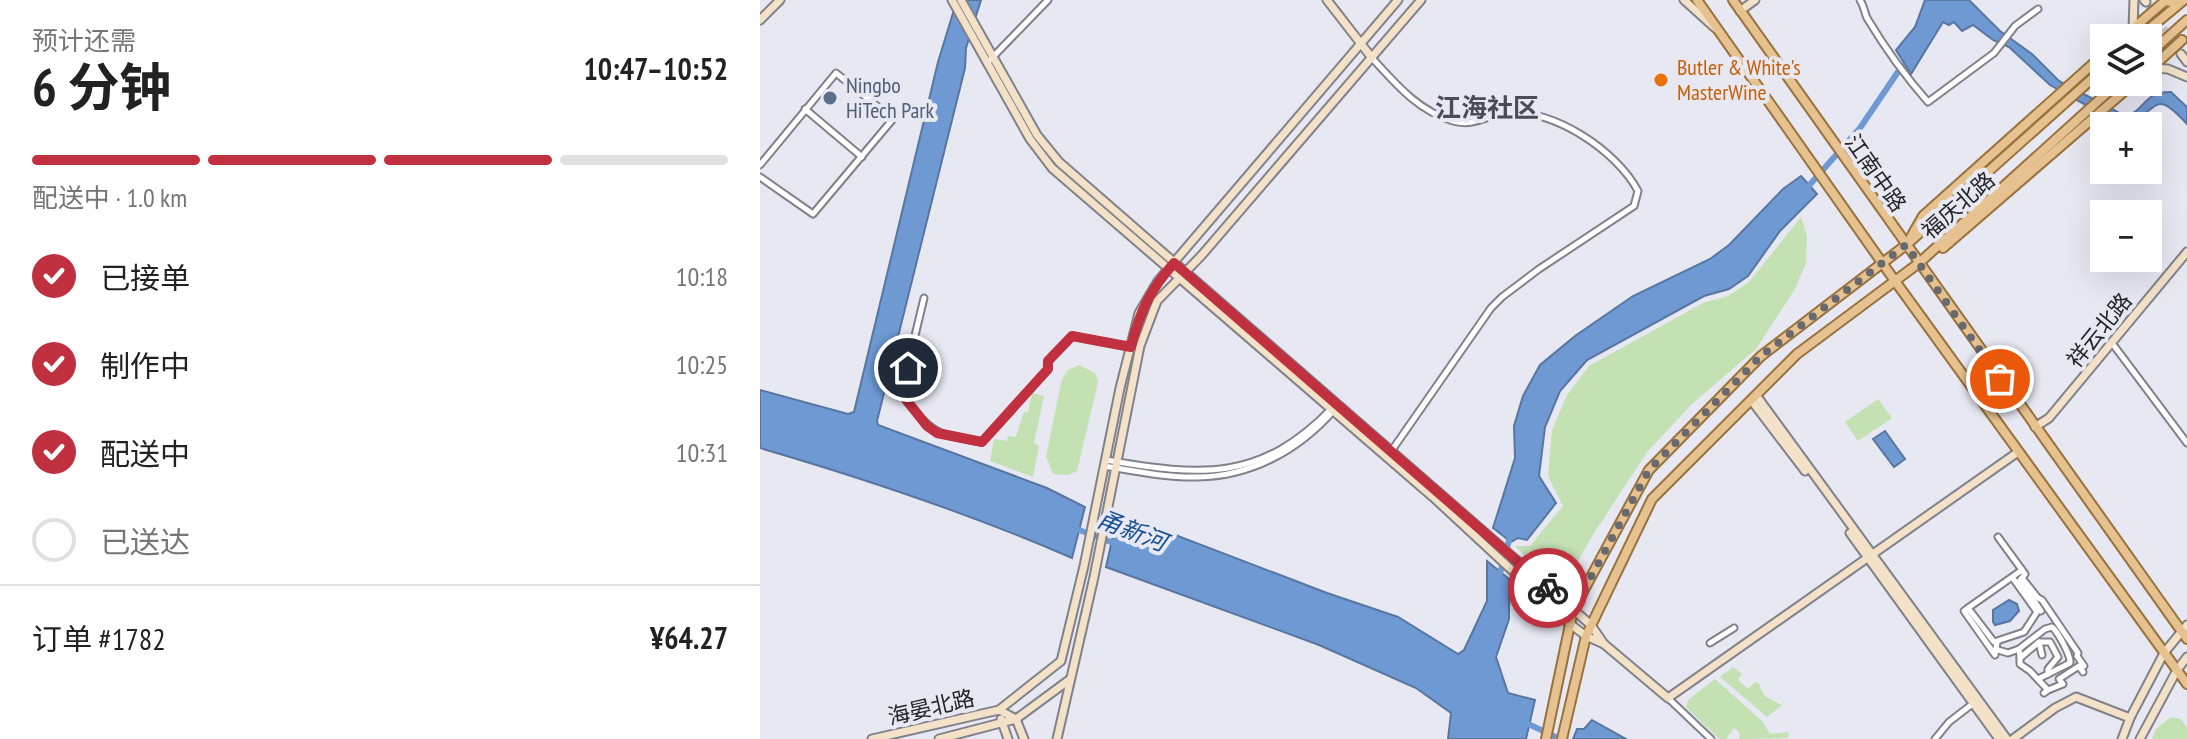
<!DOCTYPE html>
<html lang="zh">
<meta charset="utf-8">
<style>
:root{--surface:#fff;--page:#f2f2f2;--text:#222;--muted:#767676;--line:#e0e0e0;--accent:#c0303f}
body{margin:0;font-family:"PT Sans Narrow","Noto Sans SC",sans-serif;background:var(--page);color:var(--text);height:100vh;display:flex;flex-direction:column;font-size:30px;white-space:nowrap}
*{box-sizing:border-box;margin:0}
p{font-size:26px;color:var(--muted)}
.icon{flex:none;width:44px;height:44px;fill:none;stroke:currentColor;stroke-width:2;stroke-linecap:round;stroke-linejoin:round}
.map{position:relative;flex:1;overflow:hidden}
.details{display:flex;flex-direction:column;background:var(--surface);width:760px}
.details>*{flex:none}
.buttons{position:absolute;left:1330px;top:24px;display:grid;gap:16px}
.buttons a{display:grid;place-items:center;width:72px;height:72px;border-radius:0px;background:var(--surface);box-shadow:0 8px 32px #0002;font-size:40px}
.pin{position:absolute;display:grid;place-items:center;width:68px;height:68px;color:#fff;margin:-34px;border:4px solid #fff;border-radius:50%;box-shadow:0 2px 8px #0007}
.courier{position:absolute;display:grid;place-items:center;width:80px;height:80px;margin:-40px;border:6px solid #c0303f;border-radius:50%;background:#fff;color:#222;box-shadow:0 2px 10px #0007}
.summary em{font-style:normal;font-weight:700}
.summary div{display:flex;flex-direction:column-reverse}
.summary{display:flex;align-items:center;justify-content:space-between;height:136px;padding:0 32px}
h1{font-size:52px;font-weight:700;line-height:60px}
.bar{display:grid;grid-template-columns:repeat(4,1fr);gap:12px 8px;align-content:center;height:96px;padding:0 32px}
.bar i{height:10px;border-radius:6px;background:var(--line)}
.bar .selected{background:var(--accent)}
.bar p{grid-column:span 4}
.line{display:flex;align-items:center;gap:20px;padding:0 32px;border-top:2px solid var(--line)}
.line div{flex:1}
ol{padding:0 32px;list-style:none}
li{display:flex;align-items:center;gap:24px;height:88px}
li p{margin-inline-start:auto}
li .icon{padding:8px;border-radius:50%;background:var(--accent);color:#fff;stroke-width:4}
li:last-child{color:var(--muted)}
li i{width:44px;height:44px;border:4px solid var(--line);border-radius:50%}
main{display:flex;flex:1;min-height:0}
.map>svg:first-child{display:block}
</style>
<main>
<section class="details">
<div class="summary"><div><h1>6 分钟</h1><p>预计还需</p></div><em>10:47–10:52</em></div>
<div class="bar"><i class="selected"></i><i class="selected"></i><i class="selected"></i><i></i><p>配送中 · 1.0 km</p></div>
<ol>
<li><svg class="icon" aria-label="check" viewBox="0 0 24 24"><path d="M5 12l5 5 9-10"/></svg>已接单<p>10:18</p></li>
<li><svg class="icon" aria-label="check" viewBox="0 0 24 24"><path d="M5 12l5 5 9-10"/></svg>制作中<p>10:25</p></li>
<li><svg class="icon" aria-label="check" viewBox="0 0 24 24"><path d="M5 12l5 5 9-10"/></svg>配送中<p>10:31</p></li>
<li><i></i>已送达</li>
</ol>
<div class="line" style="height:104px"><div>订单 #1782</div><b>¥64.27</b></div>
</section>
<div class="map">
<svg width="1427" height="739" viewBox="0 0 1427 739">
<rect width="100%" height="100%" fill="#e7e8f2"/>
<g fill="#c4e1b4">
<path d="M1041,217l6,19 -1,27 -11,26 -39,60 -64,55 -44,47 -54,82 -21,36 -14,10 -15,-4 -29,-29h15l33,-40 -15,-30 4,-46 15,-35 22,-29 114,-63 25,-7 21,-14z"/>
<path d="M319,365l16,8 3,8 -2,10 -19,80 -9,4 -15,-1 -7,-18 16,-77 6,-9z"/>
<path d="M272,393l12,3 -10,47 5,3 -6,31 -43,-16 4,-22 13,2 1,-5 8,1 8,-25 4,1z"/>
<path d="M1118,399l14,19 -34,23 -13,-19z"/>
<path d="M973,667l9,7 -4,6 10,9 7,-7 5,2v4l6,9 16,8 -15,12 -47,-40z"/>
<path d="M955,679l47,42 8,13 19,-2 -1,6 -49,1 1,-6 -6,-5 -8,11h-7l-33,-32 2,-7z"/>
<path d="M1411,717l10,2 6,9v11h-35l4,-10z"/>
</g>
<g fill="#6e99d3" stroke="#5876a0" stroke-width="2">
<path d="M197,0h24l-15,48 -1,20 -88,353 1,4 169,63 38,19 -13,51c-101,-44 -206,-79 -312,-110v-58l88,24 6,-2 84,-350z"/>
<path d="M1165,0h44l31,31 32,23 27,27 66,35c20,-4 18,-25 46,-24l16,15v17c-33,-36 -27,-16 -60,2l-11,-4 -66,-37 -41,-38 -16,-7 -20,-15 -11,6 -8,-9 -5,3 -6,-3 -32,52 -15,-24 19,-23z"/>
<path d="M1041,176l16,18 -37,37 -32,45 -19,13 -25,7 -117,64 -27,31 -15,36 -6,49 17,27 -29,37 -9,-2 -7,4 -18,-14 22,-70 -1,-32 9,-30 17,-31 35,-29 58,-40 77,-37 19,-14 54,-56z"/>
<path d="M1125,431l20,28 -11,8 -21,-28z"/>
<path d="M358,513l209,80 71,24 60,37 6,-4 23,-49v-40l22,18v40l-13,38 12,36 27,7 -9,39h-78l3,-26 -35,-25 -97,-43 -213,-78z"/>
<path d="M1249,600l8,4 2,7 -9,10 -15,4 -2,-3v-12z"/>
<path d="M832,720l34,19h-53l4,-10h7z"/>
</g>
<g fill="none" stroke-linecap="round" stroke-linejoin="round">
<g stroke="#6e99d3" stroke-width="6">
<path d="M1046,189l54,-61 42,-62"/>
<path d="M314,528l42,16"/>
<path d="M739,577l12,-44"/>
<path d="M762,721l38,18"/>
</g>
<path stroke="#c0c1ca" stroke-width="7" stroke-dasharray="7 3.5" stroke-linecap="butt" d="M1386,2l32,48"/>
<g stroke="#80818a" stroke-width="9">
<g id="street">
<path d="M1100,0c4,6 4,11 7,18 18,30 38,58 61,84l66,-49 21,-27 23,-17"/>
<path d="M612,58c24,26 46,53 81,63 21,6 34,-6 54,-8 46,-5 110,38 131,78l-4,15 -95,63 -37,28 -11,11 -101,145"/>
<path d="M227,63l61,-63"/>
<path d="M45,109l57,48"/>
<path d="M0,165l76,-92 57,46 -80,95 -53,-37"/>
<path d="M164,298l-22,92c2,9 7,14 13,21 22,27 35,25 67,31l66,-73v-8l24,-25 59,11"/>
<path d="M1352,343l75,100"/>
<path d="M346,460c95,16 154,23 227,-53"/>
<path d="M344,466c30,5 63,12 94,11 54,-1 101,-27 136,-67"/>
<path d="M1238,537l27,37 -3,4 16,20 4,2 36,53 -1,3 7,10 -4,2"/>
<path d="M1252,577l25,35 -13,20 -30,10 -26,-34 54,-38"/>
<path d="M1262,578l-2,2 21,31"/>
<path d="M1208,608l-4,3 31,44 2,-13"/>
<path d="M1279,642l3,13"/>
<path d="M950,643l24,-15"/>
<path d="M1238,650l10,3 11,-4"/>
<path d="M1260,657l-1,-8 26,-20 7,-2c6,5 19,29 18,36l-32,16"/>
<path d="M1288,690l15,-6 -4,-5 20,-13 4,6"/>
<path d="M1284,693l4,-3 -18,-19 -10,-7v-6l19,-16h11l8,15 -10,12v5"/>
<path d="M908,698l43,41"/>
<path d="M1175,739l14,-17 26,-20"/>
</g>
</g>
<g stroke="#80818a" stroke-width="11">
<g id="secondary">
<path d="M192,0l78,139 22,29 381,329 136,126 17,13 18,8"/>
<path d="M201,0l76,135 22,27 532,463 13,19 64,54 350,-246"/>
<path d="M567,0l45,58"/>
<path d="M924,0l31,28"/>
<path d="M1384,0l2,2"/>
<path d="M980,11l15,-11"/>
<path d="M0,20l20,-20"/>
<path d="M1373,28l1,-28"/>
<path d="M1421,54l6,8"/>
<path d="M1391,68l17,1 19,8"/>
<path d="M996,395l251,344"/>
<path d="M991,400l54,71"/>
<path d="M1275,427l14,-9 138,-166"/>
<path d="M1090,533l149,206"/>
<path d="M239,710l17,9 8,20"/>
<path d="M241,719l7,20"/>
<path d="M112,739l127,-29 62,-49 23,-95 36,-178 19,-75 19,-32 240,-281"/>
<path d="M179,739l77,-20 53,-39"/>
<path d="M297,739l37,-162 46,-231 17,-45 44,-45 220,-256"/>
<path d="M1253,739l42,-31 21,-11 54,21"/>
<path d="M1362,739l8,-21 34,-65 23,-28"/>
<path d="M1380,739l37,-69 10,-13"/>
</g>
</g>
<g stroke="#98713c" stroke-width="12">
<g id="primary">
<path d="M937,0l198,281 292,403"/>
<path d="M973,0l454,639"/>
<path d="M1362,38l43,-37 14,2"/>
<path d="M1378,38l46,-38"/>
<path d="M1388,55l39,-35"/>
<path d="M1388,71l34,-31"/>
<path d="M1151,237l12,-21 181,-162"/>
<path d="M1183,248l192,-166"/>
<path d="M786,739l27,-129 76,-140 112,-114 145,-111 198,-177"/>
<path d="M802,739l24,-103 66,-137 145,-145 122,-91 200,-181"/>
</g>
</g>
<use href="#street" stroke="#fff" stroke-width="5"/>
<use href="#secondary" stroke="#f3e1c8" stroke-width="7"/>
<use href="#primary" stroke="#e7c291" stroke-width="8"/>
</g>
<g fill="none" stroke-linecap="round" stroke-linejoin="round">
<path stroke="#68696f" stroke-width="8" stroke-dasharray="0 14.4" d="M788,588l25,22 76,-140 112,-114 145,-111 94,134"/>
<path stroke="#c0303f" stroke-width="10" d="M148,368l-6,22 2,7 23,29 10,7 45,9 66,-73v-8l24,-25 59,11c9,-36 19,-57 43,-84l374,325"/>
</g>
<circle fill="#e8710a" stroke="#e7e8f2" stroke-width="3" cx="901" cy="80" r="8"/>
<circle fill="#5c6f8a" stroke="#e7e8f2" stroke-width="3" cx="70" cy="98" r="8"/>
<g text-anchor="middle" stroke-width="8" stroke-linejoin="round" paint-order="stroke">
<g font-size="22" fill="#c56008" stroke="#e7e8f2" text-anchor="start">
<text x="917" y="75">Butler &amp; White's<tspan x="917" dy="25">MasterWine</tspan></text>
</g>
<g font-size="22" fill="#4e5e75" stroke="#e7e8f2" text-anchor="start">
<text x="86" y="93">Ningbo<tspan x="86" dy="25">HiTech Park</tspan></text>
</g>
<g font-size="22" fill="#242428" stroke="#e7e8f2">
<text transform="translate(1116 173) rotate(55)" y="8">江南中路</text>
<text transform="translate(1198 205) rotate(-41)" y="8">福庆北路</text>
<text transform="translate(1339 330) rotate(-51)" y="8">祥云北路</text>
<text transform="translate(171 707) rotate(-13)" y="8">海晏北路</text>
</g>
<g font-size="24" font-style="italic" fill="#175095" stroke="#e7e8f2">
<text transform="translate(372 531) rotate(21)" y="8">甬新河</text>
</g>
<g font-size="26" font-weight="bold" fill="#4a4b54" stroke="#e7e8f2">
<text x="727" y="117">江海社区</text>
</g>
</g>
</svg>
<div class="buttons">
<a><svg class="icon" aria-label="layers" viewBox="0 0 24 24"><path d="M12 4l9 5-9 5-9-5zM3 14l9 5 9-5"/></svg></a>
<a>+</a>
<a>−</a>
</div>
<div class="pin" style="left:1240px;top:379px;background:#ea580c"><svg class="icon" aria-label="bag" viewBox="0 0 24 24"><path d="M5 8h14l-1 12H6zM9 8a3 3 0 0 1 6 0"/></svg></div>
<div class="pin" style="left:148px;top:368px;background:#1f2937"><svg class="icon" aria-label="home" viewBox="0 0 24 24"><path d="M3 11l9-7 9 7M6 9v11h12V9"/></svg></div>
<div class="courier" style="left:788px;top:588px"><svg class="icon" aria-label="bike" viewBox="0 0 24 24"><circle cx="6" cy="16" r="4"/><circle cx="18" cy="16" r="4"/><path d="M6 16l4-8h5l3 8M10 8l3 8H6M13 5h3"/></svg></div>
</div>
</main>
